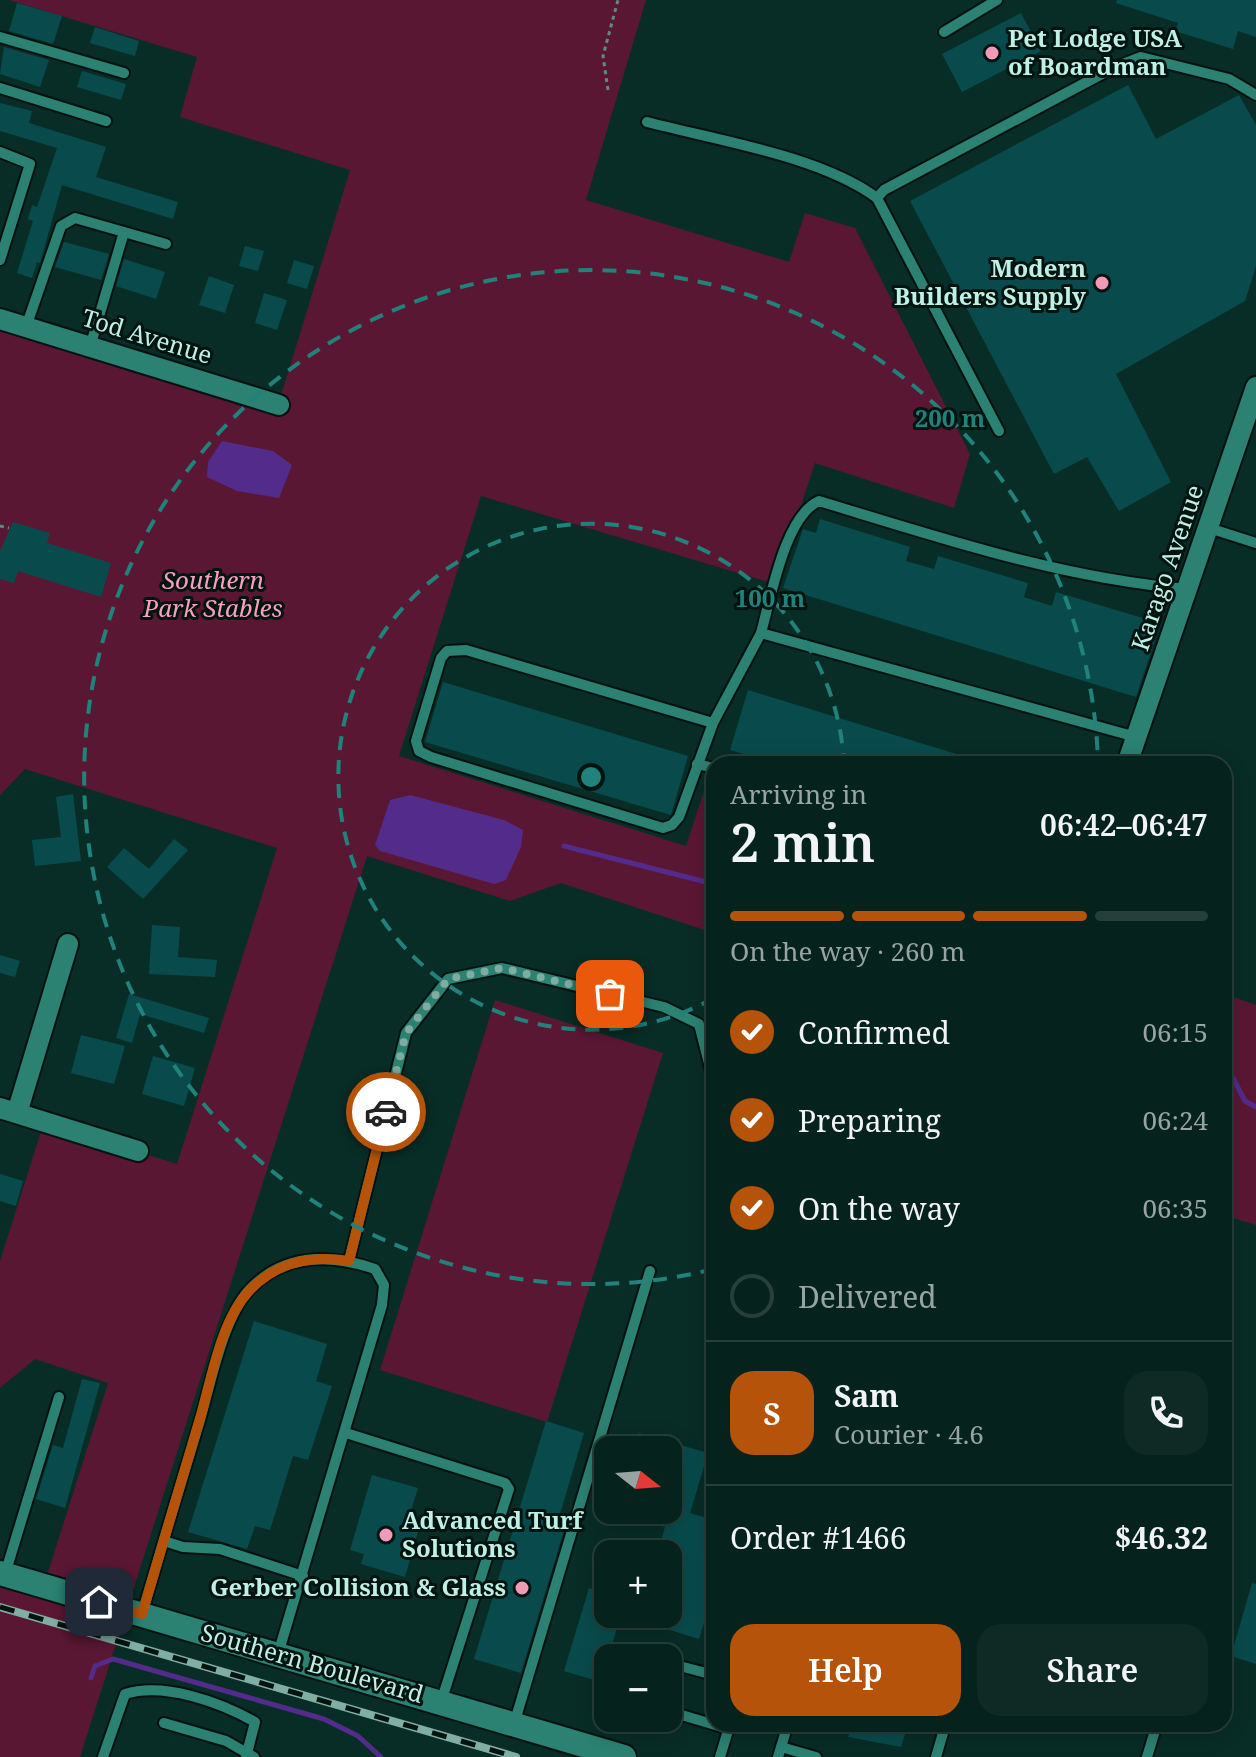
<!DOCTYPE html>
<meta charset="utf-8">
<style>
:root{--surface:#06221c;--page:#0f2a25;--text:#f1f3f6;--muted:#98a4a3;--line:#273f3b;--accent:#b45309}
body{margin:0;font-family:"Noto Serif",serif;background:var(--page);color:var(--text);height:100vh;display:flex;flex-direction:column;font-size:30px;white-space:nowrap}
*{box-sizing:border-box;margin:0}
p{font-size:26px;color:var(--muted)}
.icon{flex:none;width:44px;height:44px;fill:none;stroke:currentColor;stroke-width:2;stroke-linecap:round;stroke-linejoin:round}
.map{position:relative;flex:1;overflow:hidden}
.drawer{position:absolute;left:706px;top:756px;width:526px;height:976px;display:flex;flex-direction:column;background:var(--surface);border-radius:24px;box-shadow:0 4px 20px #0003,0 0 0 2px var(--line)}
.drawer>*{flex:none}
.needle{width:52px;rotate:107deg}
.controls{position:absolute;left:594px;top:1436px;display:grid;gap:16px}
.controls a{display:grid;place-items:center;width:88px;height:88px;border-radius:16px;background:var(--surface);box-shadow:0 4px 20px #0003,0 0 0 2px var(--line);font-size:40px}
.pin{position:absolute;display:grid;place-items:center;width:68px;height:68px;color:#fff;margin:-34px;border-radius:16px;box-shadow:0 4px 12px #0006}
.courier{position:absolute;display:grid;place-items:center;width:80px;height:80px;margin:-40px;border:6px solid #b45309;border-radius:50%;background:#fff;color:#222;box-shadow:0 2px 10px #0007}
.summary em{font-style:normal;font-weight:600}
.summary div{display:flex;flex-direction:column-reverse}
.summary{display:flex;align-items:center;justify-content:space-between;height:136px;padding:0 24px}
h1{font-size:52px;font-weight:600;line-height:60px}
.bar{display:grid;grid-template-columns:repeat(4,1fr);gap:12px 8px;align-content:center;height:96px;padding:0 24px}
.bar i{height:10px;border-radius:6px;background:var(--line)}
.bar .current{background:var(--accent)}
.bar p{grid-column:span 4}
.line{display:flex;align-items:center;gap:20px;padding:0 24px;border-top:2px solid var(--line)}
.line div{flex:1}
.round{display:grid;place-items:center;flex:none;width:84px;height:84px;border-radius:24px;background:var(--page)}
ol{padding:0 24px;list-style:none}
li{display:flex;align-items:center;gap:24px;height:88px}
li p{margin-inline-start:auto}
li .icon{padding:8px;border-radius:50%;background:var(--accent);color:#fff;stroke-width:4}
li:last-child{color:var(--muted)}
li i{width:44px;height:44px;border:4px solid var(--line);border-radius:50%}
.primary-button{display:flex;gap:16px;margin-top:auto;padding:16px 24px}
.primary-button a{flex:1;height:92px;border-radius:24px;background:var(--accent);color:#fff;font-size:32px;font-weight:600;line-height:92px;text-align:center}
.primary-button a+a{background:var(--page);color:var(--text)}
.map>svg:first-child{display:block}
</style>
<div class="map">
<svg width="1256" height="1757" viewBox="0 0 1256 1757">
<rect width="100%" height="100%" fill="#082d26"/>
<g fill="#5a1733">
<path d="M9,0h637l-60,200 203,62 16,-49 50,15 115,226 -16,54 -139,-45 -40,121 -294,-88 -82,260 287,90 21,-64 7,2v149l-153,-50 -51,18 -143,-45 -287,901h-80v-184l44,12 64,-202 -73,-24 -35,29v-127l44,-139 133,42 100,-316 -252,-79 -25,26v-476l280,80 70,-229 -170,-53 17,-60z"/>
<path d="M1224,994l32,11v220l-32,-10z"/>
<path d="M495,1000l168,53 -116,369 -167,-52z"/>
</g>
<g fill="#532b8b">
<path d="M222,441l51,10 19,14 -13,33 -42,-7 -30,-14 1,-15z"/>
<path d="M410,795l94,25 19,10 -2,17 -15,33 -12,4 -114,-33 -5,-6 15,-45z"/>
</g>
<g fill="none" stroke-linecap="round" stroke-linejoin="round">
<g stroke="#532b8b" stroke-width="5">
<path d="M564,846l150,38"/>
<path d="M1224,1061l21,40 11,6"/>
<path d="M91,1678l4,-12 18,-7 211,60 34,17 23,21"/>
</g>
</g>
<g fill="#094b4d">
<path d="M1117,0h139v37l-18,-6 -5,18 -58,-18 3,-8 -62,-20z"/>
<path d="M17,3l45,13 -9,28 -44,-13z"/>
<path d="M1021,13l20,38 -79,41 -20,-38z"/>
<path d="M95,27l44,14 -4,15 -45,-13z"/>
<path d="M4,47l45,13 -9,27 -40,-13z"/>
<path d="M82,71l44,13 -5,16 -44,-13z"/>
<path d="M1128,85l28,54 83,-44 17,30v141l-11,35 -129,73 55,108 -52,29 -32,-54 -33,17 -144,-273z"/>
<path d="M0,103l32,8 -3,12 77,24 -10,30 82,25 -5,17 -111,-34 -22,78 -3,-1 -5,16 -15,-5 16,-52 -5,-2 4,-14 5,2 20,-59 -57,-17z"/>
<path d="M64,242l45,12 -8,26 -46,-13z"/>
<path d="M245,246l19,5 -6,20 -19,-5z"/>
<path d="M124,259l41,13 -9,27 -40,-13z"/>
<path d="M294,260l20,6 -7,23 -20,-6z"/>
<path d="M209,276l25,9 -9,28 -26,-8z"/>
<path d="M264,293l23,7 -10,30 -22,-7z"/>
<path d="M820,519l90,28 -4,14 28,8 4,-13 90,27 -4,14 28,9 4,-14 90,27 -4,14 14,4 -20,60 -353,-109 20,-59 13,4z"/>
<path d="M13,522l37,11 -3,10 64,20 -10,34 -83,-26 -4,12 -14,-4v-28z"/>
<path d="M443,682l245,74 -17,59 -246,-73z"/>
<path d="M748,690l231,71v3h-203l-46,-14z"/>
<path d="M73,794l8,67 -46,5 -3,-26 29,-3 -5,-40z"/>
<path d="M174,839l14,11 -45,49 -36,-32 17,-19 25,21z"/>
<path d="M152,925l28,2 -2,30 39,3 -2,17 -66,-3z"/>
<path d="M0,955l20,6 -5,16 -15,-4z"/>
<path d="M129,994l80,24 -5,15 -64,-19 -8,29 -16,-5z"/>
<path d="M81,1035l44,11 -11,38 -43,-11z"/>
<path d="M153,1056l42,12 -11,38 -42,-12z"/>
<path d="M0,1174l23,7 -7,25 -16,-5z"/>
<path d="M254,1321l73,23 -11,37 16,5 -24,74 -15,-4 -23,74 -15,-4 -8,23 -59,-17z"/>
<path d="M82,1379l18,4 -35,125 -29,-9 17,-54 10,3z"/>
<path d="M546,1421l38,12 -24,81 8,3 -47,156 -47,-14z"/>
<path d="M639,1433l69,20 -18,60 24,7v71l-15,48 -71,-22v-3h40v-60h-11l8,-27 -45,-14v-3h48v-60h-34z"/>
<path d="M372,1475l46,13 -9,29 12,4 -16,56 -44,-13 3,-10 -14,-4z"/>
<path d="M1252,1583l4,1v80l-25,-8z"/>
<path d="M589,1588l19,6v20h13l-20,68 -37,-11z"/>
<path d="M852,1724h56l-7,23 -53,-10z"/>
</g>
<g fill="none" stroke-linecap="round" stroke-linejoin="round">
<g stroke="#05120f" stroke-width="14">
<g id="lane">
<path d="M944,32l53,-32"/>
<path d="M0,37l124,36"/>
<path d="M0,88l106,33"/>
<path d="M647,122c69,18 173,34 230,76"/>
<path d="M0,152l30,12 -30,96"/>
<path d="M26,327l35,-101 14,-8 91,26"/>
<path d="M90,347l34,-115"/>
<path d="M999,431l-122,-233 7,-8 231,-123 26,-10 88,22 27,16"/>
<path d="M1209,528l47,15"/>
<path d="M713,723l-247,-73 -19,1 -6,7 -25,83 3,10 12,6 232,71 9,-3 7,-8 34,-94 48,-90"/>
<path d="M1136,737l-375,-104c10,-36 24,-117 58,-132 122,37 241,77 368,88"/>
<path d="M697,764l17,4"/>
<path d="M349,1261l57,-228 42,-54 54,-11 162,39 35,17 15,59"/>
<path d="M346,1433l159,50 4,6 -68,213"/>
<path d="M164,1541l19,6 37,2 83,27"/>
<path d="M5,1574l54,-177"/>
<path d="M142,1614c19,-65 38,-129 58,-194 11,-38 23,-102 50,-131 35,-36 81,-35 125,-20l9,16 -2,20 -104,349"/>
<path d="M640,1658h7"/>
<path d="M668,1663l46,12"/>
<path d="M668,1711l61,18"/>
<path d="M164,1723l62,18 28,16"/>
<path d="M514,1724l136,-453"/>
<path d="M781,1747l35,10"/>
<path d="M103,1757l22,-63c39,-12 95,8 130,28l-9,35"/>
<path d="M720,1757l10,-33"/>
<path d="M778,1757l10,-33"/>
<path d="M936,1757l7,-24"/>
<path d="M1147,1757l10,-33"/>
</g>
</g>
<g stroke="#05120f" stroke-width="24">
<g id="street">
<path d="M0,319l279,86"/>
<path d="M1127,764l129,-377"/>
<path d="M0,1108l138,43"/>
<path d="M17,1113l51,-169"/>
</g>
</g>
<g stroke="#05120f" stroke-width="28">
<path id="secondary" d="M0,1573l624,184"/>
</g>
<g stroke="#5f8a80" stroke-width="3" stroke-dasharray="4 4" stroke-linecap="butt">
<path d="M608,90l-5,-34 15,-56"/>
<path d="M0,526l9,2"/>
</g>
<use href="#lane" stroke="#2b8272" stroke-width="10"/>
<use href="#street" stroke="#2b8272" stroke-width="20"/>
<use href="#secondary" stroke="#2b8272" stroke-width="24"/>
<g stroke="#80aea3" stroke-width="8">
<path id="rail" d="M0,1607l516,150"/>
</g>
<use href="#rail" stroke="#00140f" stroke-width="5" stroke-dasharray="15" stroke-linecap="butt"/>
</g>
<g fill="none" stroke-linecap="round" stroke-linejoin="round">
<path stroke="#7eaca1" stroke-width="8" stroke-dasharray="0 14.4" d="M386,1112l20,-79 42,-54 54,-11 108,26"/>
<path stroke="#b45309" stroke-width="10" d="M99,1602l43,12c20,-66 39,-133 59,-199 11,-39 20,-94 48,-124 27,-29 63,-36 100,-30l37,-149"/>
</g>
<g fill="none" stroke="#20827a" stroke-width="4" stroke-dasharray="14 10">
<path d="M714 998A253 253 0 1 1 844 764"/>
<path d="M714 1269A507 507 0 1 1 1098 764"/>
</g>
<g fill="#f09ab7" stroke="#00140f" stroke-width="3">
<circle cx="992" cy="53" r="8"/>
<circle cx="1102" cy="283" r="8"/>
<circle cx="386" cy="1535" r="8"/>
<circle cx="522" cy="1588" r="8"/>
</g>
<g text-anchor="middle" stroke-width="6" stroke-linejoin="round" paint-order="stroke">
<g font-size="24" font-weight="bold" fill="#bef0e3" stroke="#00140f" text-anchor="start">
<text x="1008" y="47">Pet Lodge USA<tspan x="1008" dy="28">of Boardman</tspan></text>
<text x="1086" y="277" text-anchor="end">Modern<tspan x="1086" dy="28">Builders Supply</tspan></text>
<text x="402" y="1529">Advanced Turf<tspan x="402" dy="28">Solutions</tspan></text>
<text x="506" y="1596" text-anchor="end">Gerber Collision &amp; Glass</text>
</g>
<g font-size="24" fill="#bef0e3" stroke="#00140f">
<text transform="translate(147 337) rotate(17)" y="8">Tod Avenue</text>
<text transform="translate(1168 568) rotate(-71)" y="8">Karago Avenue</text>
<text transform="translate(312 1664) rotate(16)" y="8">Southern Boulevard</text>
</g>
<g font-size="24" font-style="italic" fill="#f7a0bd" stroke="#00140f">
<text x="213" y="589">Southern<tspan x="213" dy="28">Park Stables</tspan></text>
</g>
</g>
<circle cx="591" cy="777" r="12" fill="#20827a" stroke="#00140f" stroke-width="4"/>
<g font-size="24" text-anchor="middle" font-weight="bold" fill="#20827a" stroke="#00140f" stroke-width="6" stroke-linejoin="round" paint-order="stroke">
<text x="950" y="427">200 m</text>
<text x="770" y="607">100 m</text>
</g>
</svg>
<div class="controls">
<a><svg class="needle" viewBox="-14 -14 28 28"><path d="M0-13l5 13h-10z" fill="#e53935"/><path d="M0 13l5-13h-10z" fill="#98a4a3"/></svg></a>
<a>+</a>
<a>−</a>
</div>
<div class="pin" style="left:610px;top:994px;background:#ea580c"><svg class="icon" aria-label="bag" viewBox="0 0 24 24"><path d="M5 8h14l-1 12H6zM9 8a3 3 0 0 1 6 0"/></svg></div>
<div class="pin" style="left:99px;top:1602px;background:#1f2937"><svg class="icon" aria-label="home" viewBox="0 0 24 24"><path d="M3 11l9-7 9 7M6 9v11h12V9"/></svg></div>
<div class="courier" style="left:386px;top:1112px"><svg class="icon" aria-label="car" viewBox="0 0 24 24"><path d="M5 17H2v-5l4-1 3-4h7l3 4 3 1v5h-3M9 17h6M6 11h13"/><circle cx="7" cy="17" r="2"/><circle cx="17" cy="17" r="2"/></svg></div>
<section class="drawer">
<div class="summary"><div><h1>2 min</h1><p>Arriving in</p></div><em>06:42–06:47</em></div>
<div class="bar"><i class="current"></i><i class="current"></i><i class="current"></i><i></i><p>On the way · 260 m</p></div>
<ol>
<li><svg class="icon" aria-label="check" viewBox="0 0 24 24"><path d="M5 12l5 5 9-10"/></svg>Confirmed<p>06:15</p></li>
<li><svg class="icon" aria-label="check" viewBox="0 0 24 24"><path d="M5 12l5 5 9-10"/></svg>Preparing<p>06:24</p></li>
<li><svg class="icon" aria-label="check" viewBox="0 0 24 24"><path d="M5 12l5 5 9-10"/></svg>On the way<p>06:35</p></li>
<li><i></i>Delivered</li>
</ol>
<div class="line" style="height:144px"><b class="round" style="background:var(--accent);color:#fff">S</b><div><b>Sam</b><p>Courier · 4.6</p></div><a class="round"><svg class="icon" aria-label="phone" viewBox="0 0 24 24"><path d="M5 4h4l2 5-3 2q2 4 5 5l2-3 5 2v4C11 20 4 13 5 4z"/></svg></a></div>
<div class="line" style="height:104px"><div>Order #1466</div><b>$46.32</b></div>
<div class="primary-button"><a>Help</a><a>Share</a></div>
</section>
</div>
